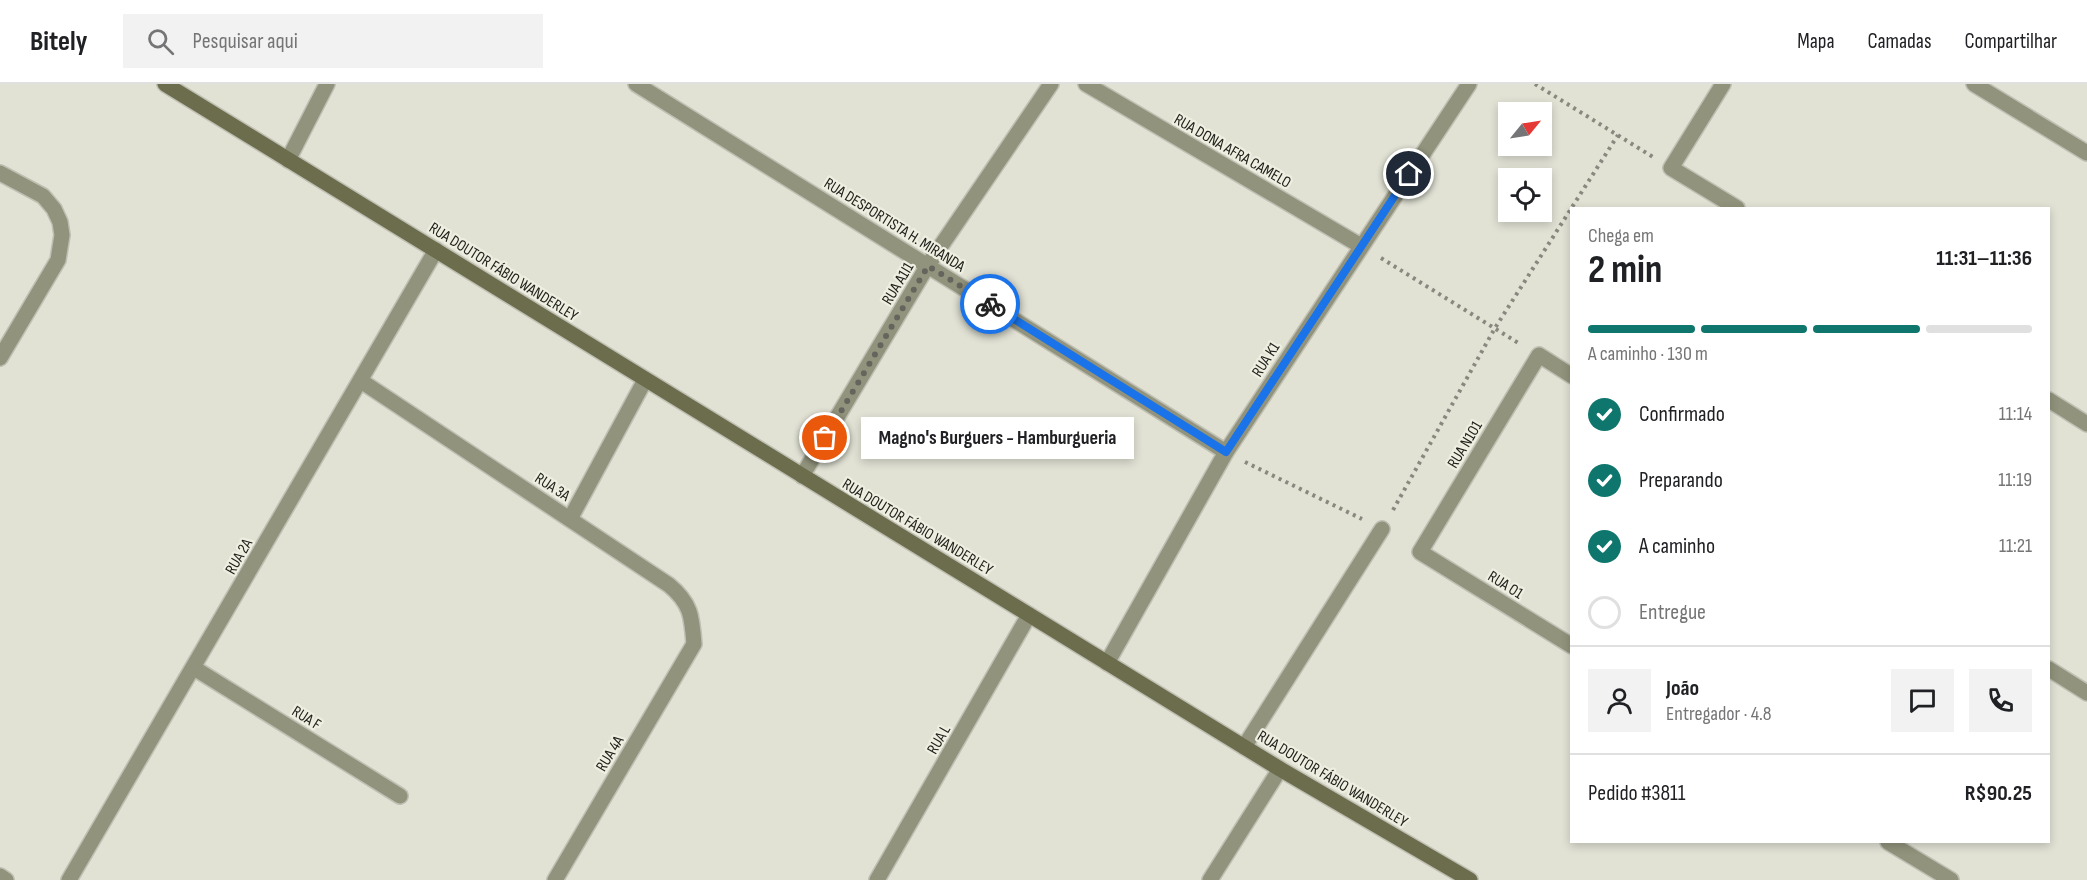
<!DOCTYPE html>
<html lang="pt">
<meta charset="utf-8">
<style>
:root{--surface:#fff;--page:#f2f2f2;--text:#202124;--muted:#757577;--line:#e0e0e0;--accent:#0f766e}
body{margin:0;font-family:"Sofia Sans Condensed",sans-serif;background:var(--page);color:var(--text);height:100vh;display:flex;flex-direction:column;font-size:22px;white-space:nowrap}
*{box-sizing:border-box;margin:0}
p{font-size:20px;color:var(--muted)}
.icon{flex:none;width:33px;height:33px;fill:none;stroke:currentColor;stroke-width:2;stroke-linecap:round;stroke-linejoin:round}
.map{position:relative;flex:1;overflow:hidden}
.drawer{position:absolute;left:1570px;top:123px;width:480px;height:636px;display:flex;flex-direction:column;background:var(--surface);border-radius:0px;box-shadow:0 3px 9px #0003}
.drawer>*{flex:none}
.needle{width:39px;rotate:60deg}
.buttons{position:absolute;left:1498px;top:18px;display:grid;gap:12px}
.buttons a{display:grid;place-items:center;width:54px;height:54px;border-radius:0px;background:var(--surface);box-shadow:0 3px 9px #0003;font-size:30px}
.pin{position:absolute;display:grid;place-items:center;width:51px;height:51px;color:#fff;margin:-26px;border:3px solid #fff;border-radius:50%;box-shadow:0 2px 6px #0007}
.courier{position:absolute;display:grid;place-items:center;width:60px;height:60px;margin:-30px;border:4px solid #1a73e8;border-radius:50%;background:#fff;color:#222;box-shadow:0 2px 8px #0007}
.bubble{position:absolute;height:42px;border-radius:0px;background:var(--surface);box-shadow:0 3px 9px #0003;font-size:20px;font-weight:700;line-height:42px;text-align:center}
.overview em{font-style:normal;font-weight:700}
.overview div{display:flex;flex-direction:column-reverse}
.overview{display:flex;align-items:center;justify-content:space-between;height:102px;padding:0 18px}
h1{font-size:39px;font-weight:700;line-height:45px}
.bar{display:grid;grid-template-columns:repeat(4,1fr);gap:9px 6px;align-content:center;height:72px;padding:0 18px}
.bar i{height:8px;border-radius:4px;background:var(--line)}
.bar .current{background:var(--accent)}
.bar p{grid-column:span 4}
.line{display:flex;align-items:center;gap:15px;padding:0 18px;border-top:2px solid var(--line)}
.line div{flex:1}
.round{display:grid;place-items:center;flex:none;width:63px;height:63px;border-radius:0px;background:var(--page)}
ol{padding:0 18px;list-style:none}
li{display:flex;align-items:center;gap:18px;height:66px}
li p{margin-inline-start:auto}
li .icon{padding:6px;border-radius:50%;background:var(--accent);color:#fff;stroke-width:4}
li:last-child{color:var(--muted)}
li i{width:33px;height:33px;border:3px solid var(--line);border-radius:50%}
header{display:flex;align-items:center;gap:36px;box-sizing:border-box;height:84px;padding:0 30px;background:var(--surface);border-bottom:2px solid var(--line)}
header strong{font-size:28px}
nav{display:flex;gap:33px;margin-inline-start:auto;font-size:21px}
.search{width:420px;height:54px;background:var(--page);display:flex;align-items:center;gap:15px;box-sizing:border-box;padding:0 21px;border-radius:0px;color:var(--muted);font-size:22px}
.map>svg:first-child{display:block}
</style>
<header>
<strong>Bitely</strong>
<div class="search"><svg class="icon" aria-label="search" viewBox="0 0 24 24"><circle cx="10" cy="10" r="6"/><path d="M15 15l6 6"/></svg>Pesquisar aqui</div>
<nav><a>Mapa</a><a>Camadas</a><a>Compartilhar</a></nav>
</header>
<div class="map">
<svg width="2087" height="796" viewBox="0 0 2087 796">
<rect width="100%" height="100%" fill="#e1e2d4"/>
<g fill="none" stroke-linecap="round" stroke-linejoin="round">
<g stroke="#bfbfb3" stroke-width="18">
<g id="street">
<path d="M636,0l590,368"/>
<path d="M1086,0l275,162"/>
<path d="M1723,0l-52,84 66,40"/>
<path d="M1974,0l113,69"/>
<path d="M288,76l39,-76"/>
<path d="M0,89l43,23 11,13 6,13 2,13 -4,25 -58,98"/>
<path d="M1572,292l-33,-21 -119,197 152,94"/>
<path d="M361,297l308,204c22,18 23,32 25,59l-139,236"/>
<path d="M2049,316l38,24"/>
<path d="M802,392l126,-211 123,-181"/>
<path d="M570,435l75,-139"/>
<path d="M1107,579l119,-211 243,-368"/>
<path d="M194,584l206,128"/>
<path d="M2049,585l38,24"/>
<path d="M1244,663l138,-218"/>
<path d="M1888,758l63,38"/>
<path d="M0,792l6,4"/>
<path d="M69,796l367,-630"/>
<path d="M877,796l152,-265"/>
<path d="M1210,796l70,-111"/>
</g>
</g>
<g stroke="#bfbfb3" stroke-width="18">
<path id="secondary" d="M165,0l1115,685 190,111"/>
</g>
<g stroke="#88887f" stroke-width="4" stroke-dasharray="3 4.5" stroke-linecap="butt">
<path d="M1535,0l118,73"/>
<path d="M1381,174l139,86"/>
<path d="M1245,378l117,57"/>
<path d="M1393,426l102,-182 123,-193"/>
</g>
<use href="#street" stroke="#91937c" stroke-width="15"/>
<use href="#secondary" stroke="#6c6d4c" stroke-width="15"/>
</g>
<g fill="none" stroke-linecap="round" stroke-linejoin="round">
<path stroke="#65655d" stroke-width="6" stroke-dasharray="0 10.8" d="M825,354l103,-172 62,38"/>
<path stroke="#1a73e8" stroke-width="8" d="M990,220l236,148 183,-278"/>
</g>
<g text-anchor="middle" stroke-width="4.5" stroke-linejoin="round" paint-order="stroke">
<g font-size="16" fill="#22221d" stroke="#eeefe1">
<text transform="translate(1233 66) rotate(30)" y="6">RUA DONA AFRA CAMELO</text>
<text transform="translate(895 140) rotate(32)" y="6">RUA DESPORTISTA H. MIRANDA</text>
<text transform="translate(504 187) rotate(32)" y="6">RUA DOUTOR FÁBIO WANDERLEY</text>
<text transform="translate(897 199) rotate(-59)" y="6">RUA A1I1</text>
<text transform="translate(1265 275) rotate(-57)" y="6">RUA K1</text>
<text transform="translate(1464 360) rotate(-59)" y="6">RUA N1O1</text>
<text transform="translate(553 402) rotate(33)" y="6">RUA 3A</text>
<text transform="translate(918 442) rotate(31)" y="6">RUA DOUTOR FÁBIO WANDERLEY</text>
<text transform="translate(238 472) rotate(-60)" y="6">RUA 2A</text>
<text transform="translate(1506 500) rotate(32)" y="6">RUA O1</text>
<text transform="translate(307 633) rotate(32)" y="6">RUA F</text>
<text transform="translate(938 655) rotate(-60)" y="6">RUA L</text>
<text transform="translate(609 669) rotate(-59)" y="6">RUA 4A</text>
<text transform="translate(1333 694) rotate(31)" y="6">RUA DOUTOR FÁBIO WANDERLEY</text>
</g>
</g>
</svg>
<div class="buttons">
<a><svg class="needle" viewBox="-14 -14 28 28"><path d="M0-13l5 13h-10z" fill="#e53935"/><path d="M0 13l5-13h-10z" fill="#757577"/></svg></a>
<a><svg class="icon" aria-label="locate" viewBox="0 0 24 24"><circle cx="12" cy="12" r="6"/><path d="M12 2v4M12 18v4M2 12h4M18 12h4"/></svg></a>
</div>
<div class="pin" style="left:825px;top:354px;background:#ea580c"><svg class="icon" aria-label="bag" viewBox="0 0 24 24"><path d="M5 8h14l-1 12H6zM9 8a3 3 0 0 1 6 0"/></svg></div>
<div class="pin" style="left:1409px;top:90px;background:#1f2937"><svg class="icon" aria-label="home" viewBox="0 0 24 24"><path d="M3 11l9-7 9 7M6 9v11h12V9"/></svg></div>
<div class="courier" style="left:990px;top:220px"><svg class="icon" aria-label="bike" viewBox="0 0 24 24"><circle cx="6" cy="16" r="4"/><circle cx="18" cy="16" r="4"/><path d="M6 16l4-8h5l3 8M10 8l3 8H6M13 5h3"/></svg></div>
<div class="bubble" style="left:861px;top:333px;width:273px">Magno's Burguers - Hamburgueria</div>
<section class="drawer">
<div class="overview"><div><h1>2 min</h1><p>Chega em</p></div><em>11:31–11:36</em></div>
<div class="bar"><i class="current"></i><i class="current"></i><i class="current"></i><i></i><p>A caminho · 130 m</p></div>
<ol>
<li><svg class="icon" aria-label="check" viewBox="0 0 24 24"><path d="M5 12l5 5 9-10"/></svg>Confirmado<p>11:14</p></li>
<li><svg class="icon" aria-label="check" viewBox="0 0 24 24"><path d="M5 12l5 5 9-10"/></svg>Preparando<p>11:19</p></li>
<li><svg class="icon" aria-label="check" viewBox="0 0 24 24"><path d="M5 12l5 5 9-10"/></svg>A caminho<p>11:21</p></li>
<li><i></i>Entregue</li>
</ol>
<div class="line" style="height:108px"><a class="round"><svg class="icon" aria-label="person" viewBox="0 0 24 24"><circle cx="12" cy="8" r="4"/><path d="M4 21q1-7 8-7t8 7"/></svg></a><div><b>João</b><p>Entregador · 4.8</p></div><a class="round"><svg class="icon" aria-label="chat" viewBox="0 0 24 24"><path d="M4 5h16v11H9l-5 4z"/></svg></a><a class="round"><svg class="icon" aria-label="phone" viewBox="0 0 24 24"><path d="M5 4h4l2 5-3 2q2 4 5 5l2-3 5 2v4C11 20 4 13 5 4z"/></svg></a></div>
<div class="line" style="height:78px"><div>Pedido #3811</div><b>R$90.25</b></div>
</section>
</div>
